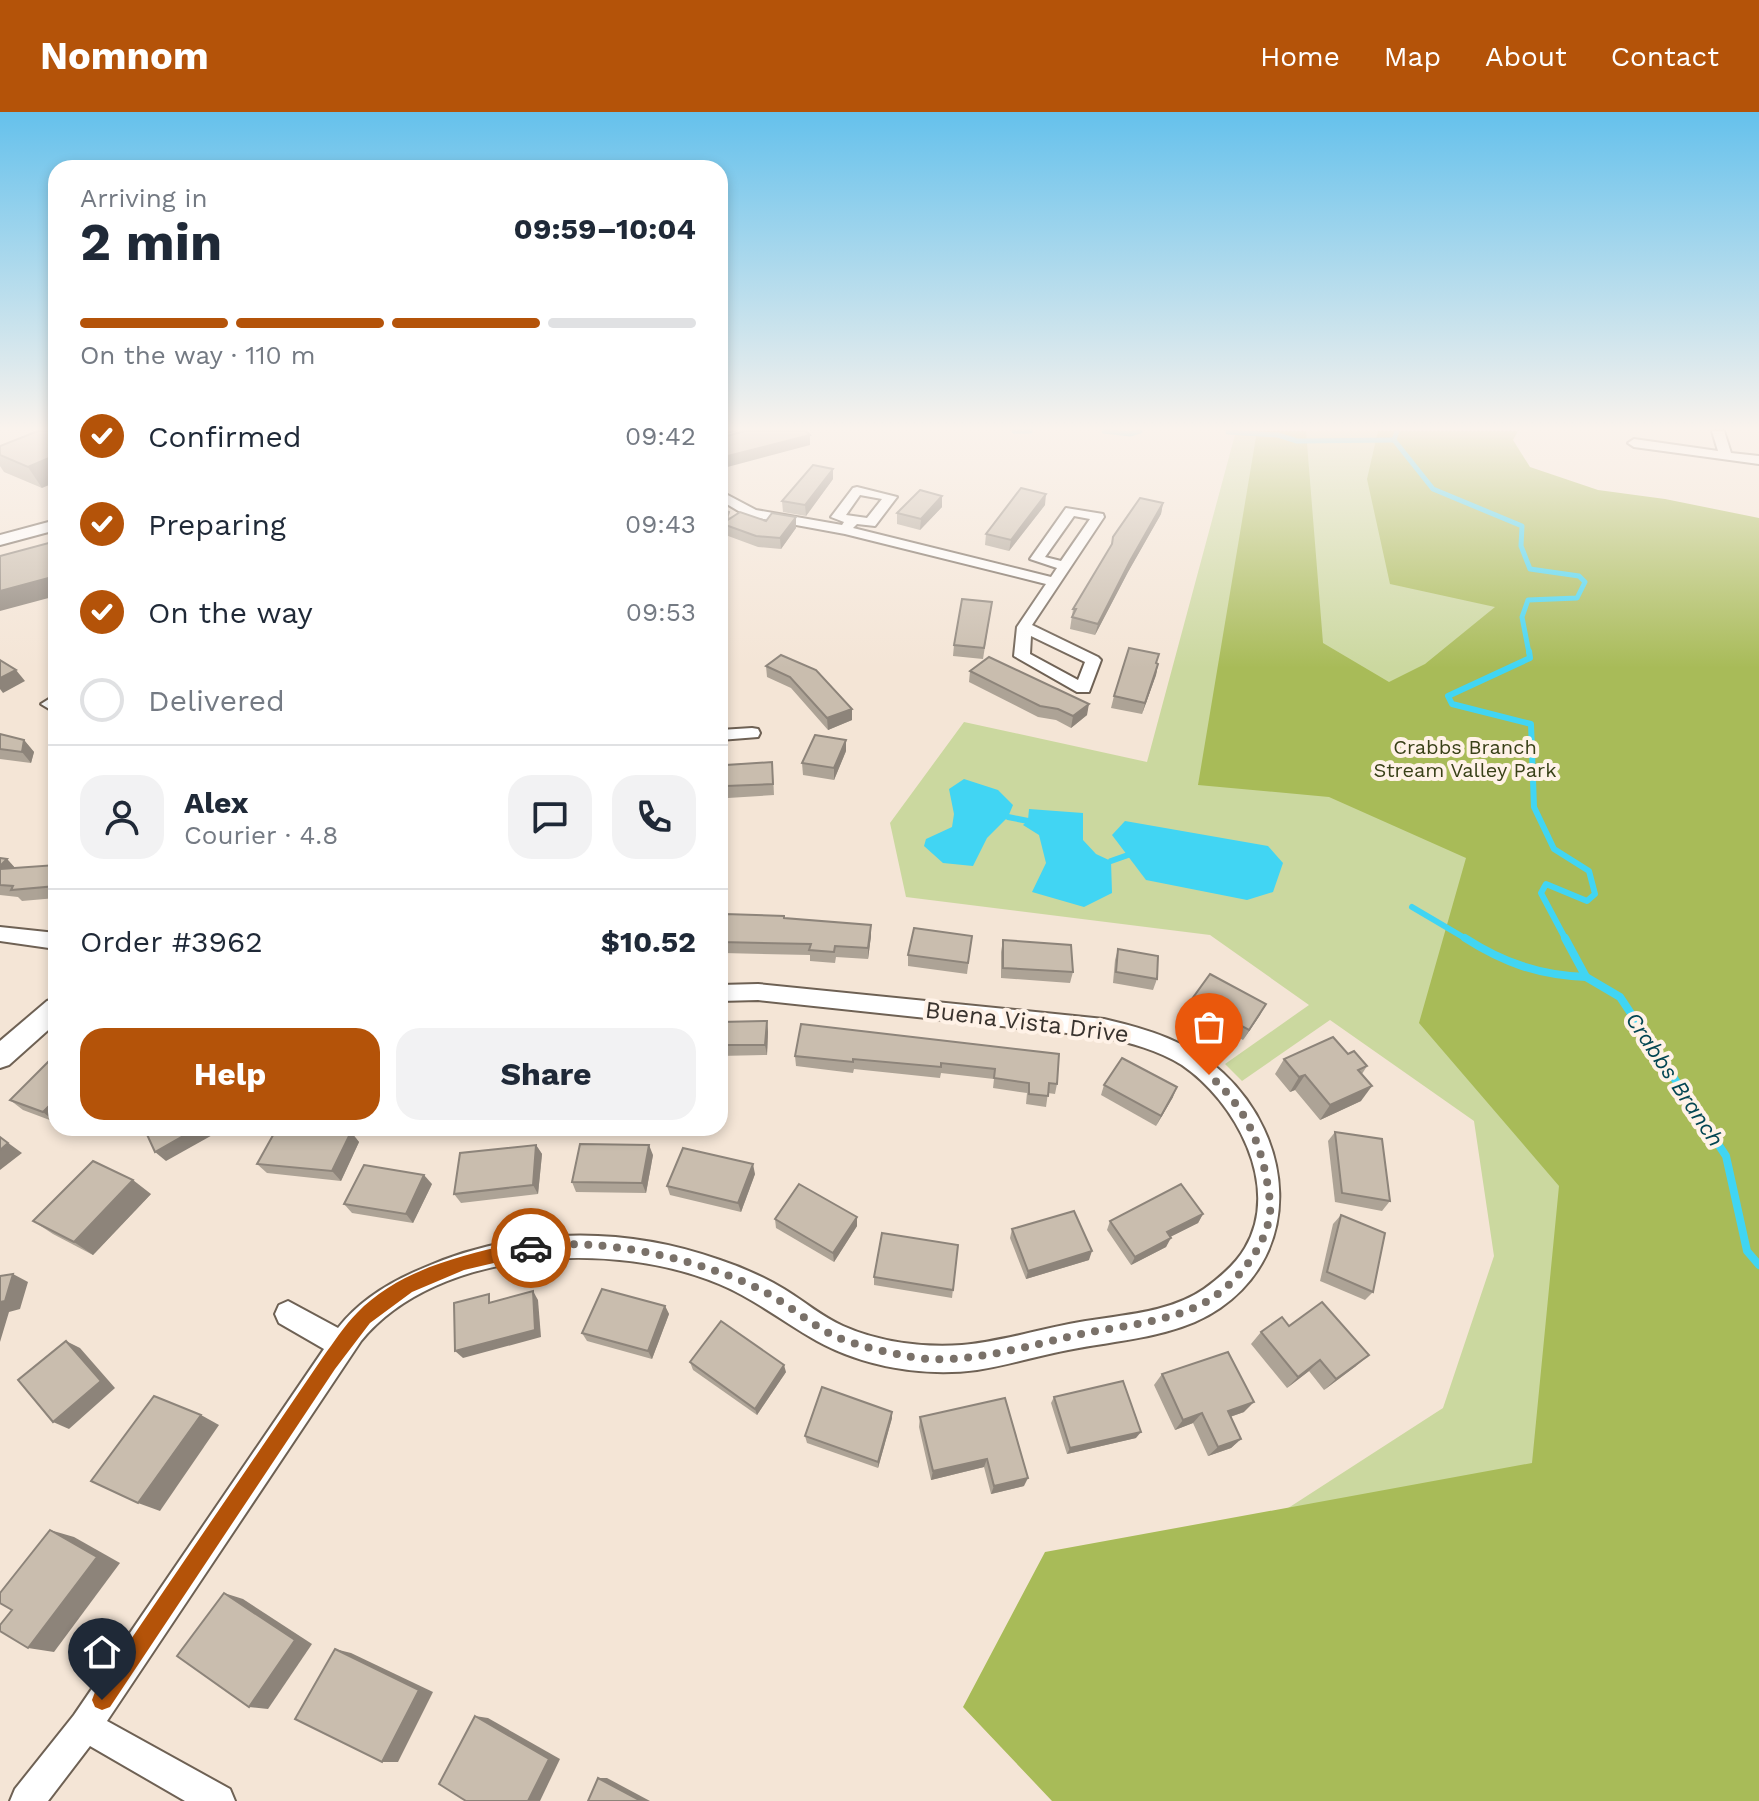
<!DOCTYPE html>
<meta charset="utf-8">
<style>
:root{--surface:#fff;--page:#f2f2f3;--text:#1f2937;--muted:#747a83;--line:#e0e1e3;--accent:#b45309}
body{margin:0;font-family:"Work Sans",sans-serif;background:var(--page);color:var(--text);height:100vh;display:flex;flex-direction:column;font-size:30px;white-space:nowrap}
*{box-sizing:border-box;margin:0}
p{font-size:26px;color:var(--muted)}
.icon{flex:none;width:44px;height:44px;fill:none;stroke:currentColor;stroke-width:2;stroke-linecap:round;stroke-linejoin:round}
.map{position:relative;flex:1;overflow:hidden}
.panel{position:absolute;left:48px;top:48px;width:680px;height:976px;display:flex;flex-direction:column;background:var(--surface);border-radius:24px;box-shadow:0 4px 12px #0003}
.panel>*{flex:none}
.pin{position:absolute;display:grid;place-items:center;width:68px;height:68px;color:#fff;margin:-82px -34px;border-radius:50% 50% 50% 0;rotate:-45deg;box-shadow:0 0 8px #0007}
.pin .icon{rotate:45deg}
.courier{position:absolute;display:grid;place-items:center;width:80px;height:80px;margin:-40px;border:6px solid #b45309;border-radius:50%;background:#fff;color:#222;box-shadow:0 2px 10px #0007}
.summary em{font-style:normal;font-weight:700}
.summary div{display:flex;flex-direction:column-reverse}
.summary{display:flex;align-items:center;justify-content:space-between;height:136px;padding:0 32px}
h1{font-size:52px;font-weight:700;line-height:60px}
.bar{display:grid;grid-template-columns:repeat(4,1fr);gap:12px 8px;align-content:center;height:96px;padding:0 32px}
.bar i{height:10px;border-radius:6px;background:var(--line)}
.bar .current{background:var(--accent)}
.bar p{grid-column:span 4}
.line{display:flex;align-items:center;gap:20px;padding:0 32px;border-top:2px solid var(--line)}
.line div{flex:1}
.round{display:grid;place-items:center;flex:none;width:84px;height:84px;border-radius:24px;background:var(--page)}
ol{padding:0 32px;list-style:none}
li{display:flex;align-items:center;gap:24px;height:88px}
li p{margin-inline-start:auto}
li .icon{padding:8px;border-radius:50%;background:var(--accent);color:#fff;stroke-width:4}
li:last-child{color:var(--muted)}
li i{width:44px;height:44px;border:4px solid var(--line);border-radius:50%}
.primary-button{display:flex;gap:16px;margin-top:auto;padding:16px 32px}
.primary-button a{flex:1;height:92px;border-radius:24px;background:var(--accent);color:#fff;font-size:32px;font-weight:700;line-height:92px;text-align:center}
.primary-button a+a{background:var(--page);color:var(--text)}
header{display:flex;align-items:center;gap:48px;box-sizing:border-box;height:112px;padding:0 40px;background:var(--accent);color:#fff}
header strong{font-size:38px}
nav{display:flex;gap:44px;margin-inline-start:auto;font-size:28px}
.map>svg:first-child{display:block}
</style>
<header>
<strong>Nomnom</strong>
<nav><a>Home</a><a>Map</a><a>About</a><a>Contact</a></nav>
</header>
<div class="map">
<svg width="1759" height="1689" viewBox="0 0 1759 1689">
<rect width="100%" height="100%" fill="#f4e5d6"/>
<path fill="#cbd89f" d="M1236,319h258l265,1370 -632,-189 316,-204 51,-152 -20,-135 -144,-101 -88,61 -17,-17 84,-59 -99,-70 -304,-38 -16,-74 74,-101 183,40z"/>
<path fill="#a8bb58" d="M1257,319h49l17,212 66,39 36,-18 70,-57 -105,-23 -23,-105 11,-48h140l-5,9 17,27 68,23 67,9 94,19v1283h-707l-89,-94 82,-155 487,-89 27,-277 -140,-163 47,-165 -137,-61 -131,-12z"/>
<g fill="#41d5f3">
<path d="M964,667l34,11 15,15 -5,12 -21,21 -14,28 -30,-3 -19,-17 2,-7 26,-12 2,-13 -5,-25z"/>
<path d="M1029,697l54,4v27l13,14 15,7 1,32 -28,14 -52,-15 14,-29 -7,-28 -16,-10 5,-5z"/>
<path d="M1125,709l143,25 15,17 -10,29 -26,8 -101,-20 -34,-45z"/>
</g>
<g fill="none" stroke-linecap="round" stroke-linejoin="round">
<g stroke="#41d5f3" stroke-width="5">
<path d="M1014,319h16"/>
<path d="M1104,319l26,3 10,-3"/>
<path d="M1397,319l-3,9 39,49 89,37 -1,20 9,23 49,7 6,6 -8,16 -49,2 -6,17 7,36"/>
<path d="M1228,320l50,3 19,6 97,-1"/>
</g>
<g stroke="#41d5f3" stroke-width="6">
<path d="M1529,539l1,7 -82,38 4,8 79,20 3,83 20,42 35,22 6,23 -8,7 -41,-17 -5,9 25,47"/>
<path d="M1008,705l20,4"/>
<path d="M1111,749l17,-6"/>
<path d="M1412,795l56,33"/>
</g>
<g stroke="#41d5f3" stroke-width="8">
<path d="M1465,826c39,25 74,37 121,39"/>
<path d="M1565,826l21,39 34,20 106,159 21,95 12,14"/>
</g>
<g stroke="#6e6154" stroke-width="4">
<g id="minor">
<path d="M1712,319h12l7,22 28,3v8l-125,-17 -6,-4 6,-4 84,12z"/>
<path d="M857,375l40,10 -22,29 -18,-2 -4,4 198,49 6,-9 -27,-9 36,-51 37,6 1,3 -72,108 66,32 3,3 -12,32h-12l-63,-36 3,-29 29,-43 -201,-50 -98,-18 -27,-16v-9l36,19 86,15 2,-3 -13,-5 22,-29zM860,383l22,4 -15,19 -21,-3zM1074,404l16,3 -29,42 -16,-4zM1031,524l54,26 -7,18 -48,-26z"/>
<path d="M49,587l7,2v12l-15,-9z"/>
<path d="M752,616l6,1 2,4 -2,4 -38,3v-10z"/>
<path d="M0,815l56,6v16l-56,-8z"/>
<path d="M758,872l346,35c43,10 87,23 119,54 70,65 81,177 -3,235 -43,30 -103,32 -152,42 -31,6 -60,15 -91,20 -53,7 -113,-3 -160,-29 -34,-19 -62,-42 -98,-57 -104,-44 -281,-37 -358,57l-254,380 123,68 5,12h-50l-95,-55 -42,55h-38l5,-12 59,-74 250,-366 -45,-26 -4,-9 4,-9 9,-4 50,27c21,-27 52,-46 83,-59 94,-42 201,-44 299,-9 21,7 44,17 64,29 20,12 38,28 59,37 36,16 80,22 119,19 36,-3 71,-14 107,-21 43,-9 98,-9 135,-35 15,-11 32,-25 41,-41 37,-62 -10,-147 -63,-183 -24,-15 -51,-22 -78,-28l-346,-37 -38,1v-16z"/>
</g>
</g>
<g stroke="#6e6154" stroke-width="4">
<g id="tertiary">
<path d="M56,408v10l-56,15v-10z"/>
<path d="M56,886v25l-47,42 -9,3v-27l47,-40z"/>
</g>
</g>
<use href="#minor" fill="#fff" fill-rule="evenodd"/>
<use href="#tertiary" fill="#fff" fill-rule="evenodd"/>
</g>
<g fill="#ada396">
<path d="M38,319l4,57 -38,-16 -4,-6v-20z"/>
<path d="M833,367l-27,37 -23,-4 -1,-11z"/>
<path d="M942,384v11l-22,23 -23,-6v-11z"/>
<path d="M1163,391l-2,11 -33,58 -33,63 -25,-6 3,-20z"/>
<path d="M1045,393l-36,46 -24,-6 1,-11z"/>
<path d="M720,396l10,10 36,3 30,7 -15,21 -23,-2 -38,-14z"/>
<path d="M992,490l-9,57 -30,-3 1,-11z"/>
<path d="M781,543l71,65 -24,10 -37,-42 -24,-11 -1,-11z"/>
<path d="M1156,551l2,1 -2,11 -14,39 -31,-6 3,-12z"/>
<path d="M970,559l117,44 -16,13 -15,-8 -18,-3 -69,-35z"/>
<path d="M0,622l24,6 10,12 -3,11 -31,-4z"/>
<path d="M846,639l-12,29 -31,-5 -1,-12z"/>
<path d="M773,662l1,21 -46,3 -2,-12z"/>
<path d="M0,746l7,1 8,9 41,-3v33l-34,3 -4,-4 -18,-2z"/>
<path d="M720,806l65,1 86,17 -3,23 -32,-2 -1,6 -25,-2v-6l-87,-2v-3h-3z"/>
<path d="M972,824l-5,38 -59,-8v-11z"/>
<path d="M1003,828l70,32 -3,11 -69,-5v-26z"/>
<path d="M1118,837l39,30 -4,11 -40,-7 2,-23z"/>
<path d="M1192,887l68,16 -17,25 -56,-31z"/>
<path d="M767,909l1,11 -1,23 -47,1v-34z"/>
<path d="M56,942l-1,68 -32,-12 -13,-10z"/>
<path d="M1059,942l-2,30 -2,10 -7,-1 -2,14 -20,-3 1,-11 -34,-5 1,-9 -53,-6 -1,5 -86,-9 -1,4 -57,-7 -1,-10z"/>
<path d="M1348,942l19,12 -5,8 -1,27 -41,19 -25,-30 -5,2 -15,-18 9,-15z"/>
<path d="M1104,973l69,12 -17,29 -55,-31z"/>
<path d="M351,1020l8,10 -18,39 -74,-8 -10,-9z"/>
<path d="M1335,1020l55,69 -8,10 -47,-9 -7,-61z"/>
<path d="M536,1033l6,9 -4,40 -77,9 -7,-9z"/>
<path d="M653,1043l-7,38 -70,-1 -4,-10z"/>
<path d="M755,1062l-14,38 -71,-17 -3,-9z"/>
<path d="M432,1072l-19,39 -61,-10 -8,-9z"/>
<path d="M151,1082l-58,61 -40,-21 -20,-13z"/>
<path d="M1203,1102l-5,9 -28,14 -4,10 -35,18 -24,-35 3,-9z"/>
<path d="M1341,1103l32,77 -8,8 -45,-19 13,-57z"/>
<path d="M775,1107l82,7 -23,36 -58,-34z"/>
<path d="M1012,1117l77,31 -63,19 -16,-41z"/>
<path d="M958,1133l-6,53 -78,-13v-8z"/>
<path d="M665,1194l4,8 -17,45 -65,-18 -5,-8z"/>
<path d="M1289,1214l67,40 -32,24 -15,-19 -22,17 -36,-44 10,-12z"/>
<path d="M690,1250l96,10 -29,43 -64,-45z"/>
<path d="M1162,1262l82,38 -14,5 11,22 -10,9 -23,8 -15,-33 -18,7 -21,-45z"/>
<path d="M1054,1285l82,41 -69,16 -16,-51z"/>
<path d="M1005,1286l19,88 -33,8 -7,-27 -53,13 -12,-53 1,-10z"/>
<path d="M892,1306l-14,50 -71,-25 -2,-7z"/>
</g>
<g fill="#8d847a">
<path d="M720,319h17l-17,5z"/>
<path d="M810,323v10l-90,24v-11z"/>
<path d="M56,343v27l-14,6 -14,-21z"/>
<path d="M833,357v10l-27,37 -1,-11z"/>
<path d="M1046,382l-1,11 -36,46 2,-11z"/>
<path d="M942,384v11l-22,23 1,-11z"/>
<path d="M1163,391l-2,11 -33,58 -33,63 3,-11 32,-63z"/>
<path d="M796,405v11l-15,21 -1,-11z"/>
<path d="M56,464v20l-56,15v-20z"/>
<path d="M1158,552l-2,11 -14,39 3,-11z"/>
<path d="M16,558l9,11 -22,12 -3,-4v-11z"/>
<path d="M1089,592l-2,11 -16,13 2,-12z"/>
<path d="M852,597v11l-24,10 -1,-12z"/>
<path d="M24,628l10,12 -3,11 -9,-11z"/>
<path d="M846,628v11l-12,29v-12z"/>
<path d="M7,747l10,11 -17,2v-6z"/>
<path d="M871,813v11l-3,23v-11z"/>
<path d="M1266,892l-6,11 -17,25 6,-10z"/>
<path d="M767,909l1,11 -1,23 -2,-10z"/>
<path d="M1305,963l-10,15 -5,2 9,-15z"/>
<path d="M1372,974l-11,15 -41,19 10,-15z"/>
<path d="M1177,975l-4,10 -17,29 5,-10z"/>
<path d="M56,987v22l-1,1 -12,-10z"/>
<path d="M197,1016h28l-59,33 -11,-9z"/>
<path d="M351,1020l8,10 -18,39 -9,-10z"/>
<path d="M0,1025l22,16 -22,17z"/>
<path d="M536,1033l6,9 -4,40 -5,-9z"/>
<path d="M649,1033l4,10 -7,38 -4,-10z"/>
<path d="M753,1052l2,10 -14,38 -3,-9z"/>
<path d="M424,1063l8,9 -19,39 -7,-9z"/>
<path d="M133,1068l18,14 -58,61 -19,-13z"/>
<path d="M1203,1102l-5,9 -36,18 5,-9z"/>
<path d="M857,1105v9l-23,36 -1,-9z"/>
<path d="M1171,1126l-5,9 -35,18 4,-8z"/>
<path d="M1092,1139l-3,9 -63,19 2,-8z"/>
<path d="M13,1162l15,8 -8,27 -11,3 -9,30v-40z"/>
<path d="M533,1179l5,9 3,37 -78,21 -8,-7z"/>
<path d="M665,1194l4,8 -17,45 -4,-8z"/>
<path d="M66,1229l14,7 35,40 -46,41 -16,-7z"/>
<path d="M1369,1243l-13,11 -32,24 12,-11z"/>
<path d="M1320,1248l-11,11 -22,17 11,-11z"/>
<path d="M784,1253l2,7 -29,43 -2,-6z"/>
<path d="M1254,1290l-10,10 -26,9 10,-10z"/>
<path d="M892,1300v6l-14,50v-6z"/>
<path d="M1202,1301l-9,10 -18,7 8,-10z"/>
<path d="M201,1303l18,10 -59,86 -22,-8z"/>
<path d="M1141,1320l-5,6 -69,16 3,-6z"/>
<path d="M1241,1327l-10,9 -23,8 10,-9z"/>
<path d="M987,1347l-3,8 -53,13 2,-9z"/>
<path d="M1028,1366l-4,8 -33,8 3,-8z"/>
<path d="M50,1418l24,7 46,26 -66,89 -26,-4z"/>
<path d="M224,1481l19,6 69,45 -44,65 -19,-2z"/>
<path d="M335,1537l16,4 82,39 -35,70h-16z"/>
<path d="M475,1604l13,2 72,41 -20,42h-12z"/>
<path d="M598,1666h9l43,23h-9z"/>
</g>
<g fill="#c9bdae" stroke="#8d847a" stroke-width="2">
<path d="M38,319h18v24l-28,12 -28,-12v-9z"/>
<path d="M744,319h62l4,4 -90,23v-20z"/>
<path d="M813,353l20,4 -28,36 -23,-4z"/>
<path d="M1021,376l25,6 -35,46 -25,-6z"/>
<path d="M920,378l22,6 -21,23 -24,-6z"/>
<path d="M1140,386l23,5 -33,58 -32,63 -26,-7 4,-8h-3l39,-65 1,-7z"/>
<path d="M720,396l9,4 -3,9 14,-9 26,9 6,-8 24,4 -16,21 -24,-2 -36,-13z"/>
<path d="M56,429v35l-56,15v-35z"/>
<path d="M962,487l30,3 -8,46 -30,-3z"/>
<path d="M1129,536l30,6 -3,9 2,1 -13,39 -31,-7z"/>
<path d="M781,543l35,15 36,39 -25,9 -37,-41 -24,-11z"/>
<path d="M989,545l100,47 -16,12 -15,-7 -18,-3 -70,-35z"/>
<path d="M0,548l16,10 -16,8z"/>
<path d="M0,622l24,6 -2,12 -22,-3z"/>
<path d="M815,623l31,5 -12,28 -32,-5z"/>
<path d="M772,650l1,22 -47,2v-21z"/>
<path d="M0,746l7,1 -7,7z"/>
<path d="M56,753v21l-45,4 2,-4 -13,-1v-16z"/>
<path d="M725,802l59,2v2l87,7 -3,23 -33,-2 -1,6 -25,-2 2,-6 -90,-2 1,-3h-2v-21h5z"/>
<path d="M914,816l58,8 -4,27 -60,-8z"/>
<path d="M1003,828l68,5 2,27 -70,-4z"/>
<path d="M1118,837l40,7 -1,23 -41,-7z"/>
<path d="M1210,862l56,30 -17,26 -57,-31z"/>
<path d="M767,909l-2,24h-45v-23z"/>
<path d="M801,912l258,30 -2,30 -8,-1 -1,13 -19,-2v-11l-35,-5 1,-9 -54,-6v4l-88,-8v3l-58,-6z"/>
<path d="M1333,925l15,17 6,-3 13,15 -9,4 14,16 -42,19 -25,-30 -6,2 -15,-18z"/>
<path d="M56,942v45l-13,13 -33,-12z"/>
<path d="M1122,946l55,29 -16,29 -57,-31z"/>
<path d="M144,1016h53l-42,24z"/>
<path d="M277,1016h34l40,4 -19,39 -75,-7z"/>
<path d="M1335,1020l47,7 8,62 -48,-8z"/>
<path d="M0,1025l8,6 -8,7z"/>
<path d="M580,1032l69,1 -7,38 -70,-1z"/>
<path d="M536,1033l-3,40 -79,9 6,-41z"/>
<path d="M683,1036l70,16 -15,39 -71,-17z"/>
<path d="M93,1049l40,19 -59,62 -41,-21z"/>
<path d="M364,1053l60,10 -18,39 -62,-10z"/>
<path d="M799,1072l58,33 -24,36 -58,-34z"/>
<path d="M1181,1072l22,30 -36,18 4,6 -36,19 -25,-36z"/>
<path d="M1074,1099l18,40 -64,20 -16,-42z"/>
<path d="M1341,1103l44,18 -12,59 -46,-20z"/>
<path d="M882,1121l76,12 -5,45 -79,-13z"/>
<path d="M13,1162l-8,27 -5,1v-26z"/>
<path d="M602,1177l63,17 -17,45 -66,-18z"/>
<path d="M533,1179l2,39 -80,21 -1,-48 35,-9v9z"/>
<path d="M1322,1190l47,53 -33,24 -16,-19 -22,17 -37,-45 21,-15 7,9z"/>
<path d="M721,1209l63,44 -29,44 -65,-47z"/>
<path d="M66,1229l35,40 -48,41 -35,-42z"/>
<path d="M1228,1240l26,50 -26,9 13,28 -23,8 -16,-34 -19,7 -21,-46z"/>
<path d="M1123,1269l18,51 -71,16 -16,-51z"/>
<path d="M822,1275l70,25 -14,50 -73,-26z"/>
<path d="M154,1284l47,19 -63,88 -47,-22z"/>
<path d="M1005,1286l23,80 -34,8 -7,-27 -54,12 -13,-54z"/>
<path d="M50,1418l47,27 -69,91 -28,-17v-6l12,-15 -12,-7v-10z"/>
<path d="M224,1481l71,47 -46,67 -72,-51z"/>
<path d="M335,1537l84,41 -37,72 -87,-43z"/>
<path d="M475,1604l74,43 -21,42h-62l-27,-17z"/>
<path d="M598,1666l43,23h-53z"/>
</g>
<linearGradient id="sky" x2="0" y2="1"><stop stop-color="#65c1ec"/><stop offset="0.57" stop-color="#faf3ed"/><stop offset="1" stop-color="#faf3ed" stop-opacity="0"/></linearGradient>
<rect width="1759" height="556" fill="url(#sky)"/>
<path fill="#b45309" d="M531,1128l8,8 -3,5 -72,17 -52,22 -42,31 -35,46 -225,338 -8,3 -7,-3 -3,-7 3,-8 228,-335c11,-15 21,-31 34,-44 44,-46 114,-60 174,-73z"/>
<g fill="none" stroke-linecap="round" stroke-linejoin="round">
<path stroke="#7a7169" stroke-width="8" stroke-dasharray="0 14.4" d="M531,1136c64,-14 177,13 234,44 25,13 47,34 72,45 21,9 48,15 70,19 54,12 126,-12 179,-23 37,-7 78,-11 112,-27 34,-15 76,-65 72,-104 -6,-52 -21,-92 -61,-127"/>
</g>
<g text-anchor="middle" stroke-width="8" stroke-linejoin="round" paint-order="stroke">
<g font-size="20" fill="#394118" stroke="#fff2e7">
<text x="1465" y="642">Crabbs Branch<tspan x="1465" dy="23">Stream Valley Park</tspan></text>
</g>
<g font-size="22" font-style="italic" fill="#034653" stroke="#fff2e7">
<text transform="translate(1675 967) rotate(56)" y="8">Crabbs Branch</text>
</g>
<g font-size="24" fill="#39332e" stroke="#fff2e7">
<text transform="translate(1027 910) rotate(7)" y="8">Buena Vista Drive</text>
</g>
</g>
</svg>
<div class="pin" style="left:1209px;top:963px;background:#ea580c"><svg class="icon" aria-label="bag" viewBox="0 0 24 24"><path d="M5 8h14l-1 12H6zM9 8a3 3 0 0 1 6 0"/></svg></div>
<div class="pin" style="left:102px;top:1588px;background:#1f2937"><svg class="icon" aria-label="home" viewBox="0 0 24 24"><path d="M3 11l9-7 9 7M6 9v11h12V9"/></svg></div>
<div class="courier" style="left:531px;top:1136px"><svg class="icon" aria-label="car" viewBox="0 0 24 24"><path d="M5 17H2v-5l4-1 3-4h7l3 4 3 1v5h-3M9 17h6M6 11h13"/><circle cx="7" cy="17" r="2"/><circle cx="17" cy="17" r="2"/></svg></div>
<section class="panel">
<div class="summary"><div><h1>2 min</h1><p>Arriving in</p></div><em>09:59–10:04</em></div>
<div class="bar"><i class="current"></i><i class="current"></i><i class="current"></i><i></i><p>On the way · 110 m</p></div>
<ol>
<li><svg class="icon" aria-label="check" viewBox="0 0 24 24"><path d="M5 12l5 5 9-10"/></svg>Confirmed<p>09:42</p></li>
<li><svg class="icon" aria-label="check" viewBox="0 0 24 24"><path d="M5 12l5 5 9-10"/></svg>Preparing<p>09:43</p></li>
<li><svg class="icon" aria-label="check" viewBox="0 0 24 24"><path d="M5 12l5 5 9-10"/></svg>On the way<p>09:53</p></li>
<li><i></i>Delivered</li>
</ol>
<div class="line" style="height:144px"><a class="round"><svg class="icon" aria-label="person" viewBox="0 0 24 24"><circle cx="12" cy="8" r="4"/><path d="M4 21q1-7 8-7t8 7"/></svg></a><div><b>Alex</b><p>Courier · 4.8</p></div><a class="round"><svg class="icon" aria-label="chat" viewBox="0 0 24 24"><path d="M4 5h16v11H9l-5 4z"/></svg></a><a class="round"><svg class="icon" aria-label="phone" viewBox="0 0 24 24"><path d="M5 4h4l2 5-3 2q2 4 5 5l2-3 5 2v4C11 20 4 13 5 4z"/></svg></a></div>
<div class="line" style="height:104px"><div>Order #3962</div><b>$10.52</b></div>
<div class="primary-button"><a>Help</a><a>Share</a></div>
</section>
</div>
